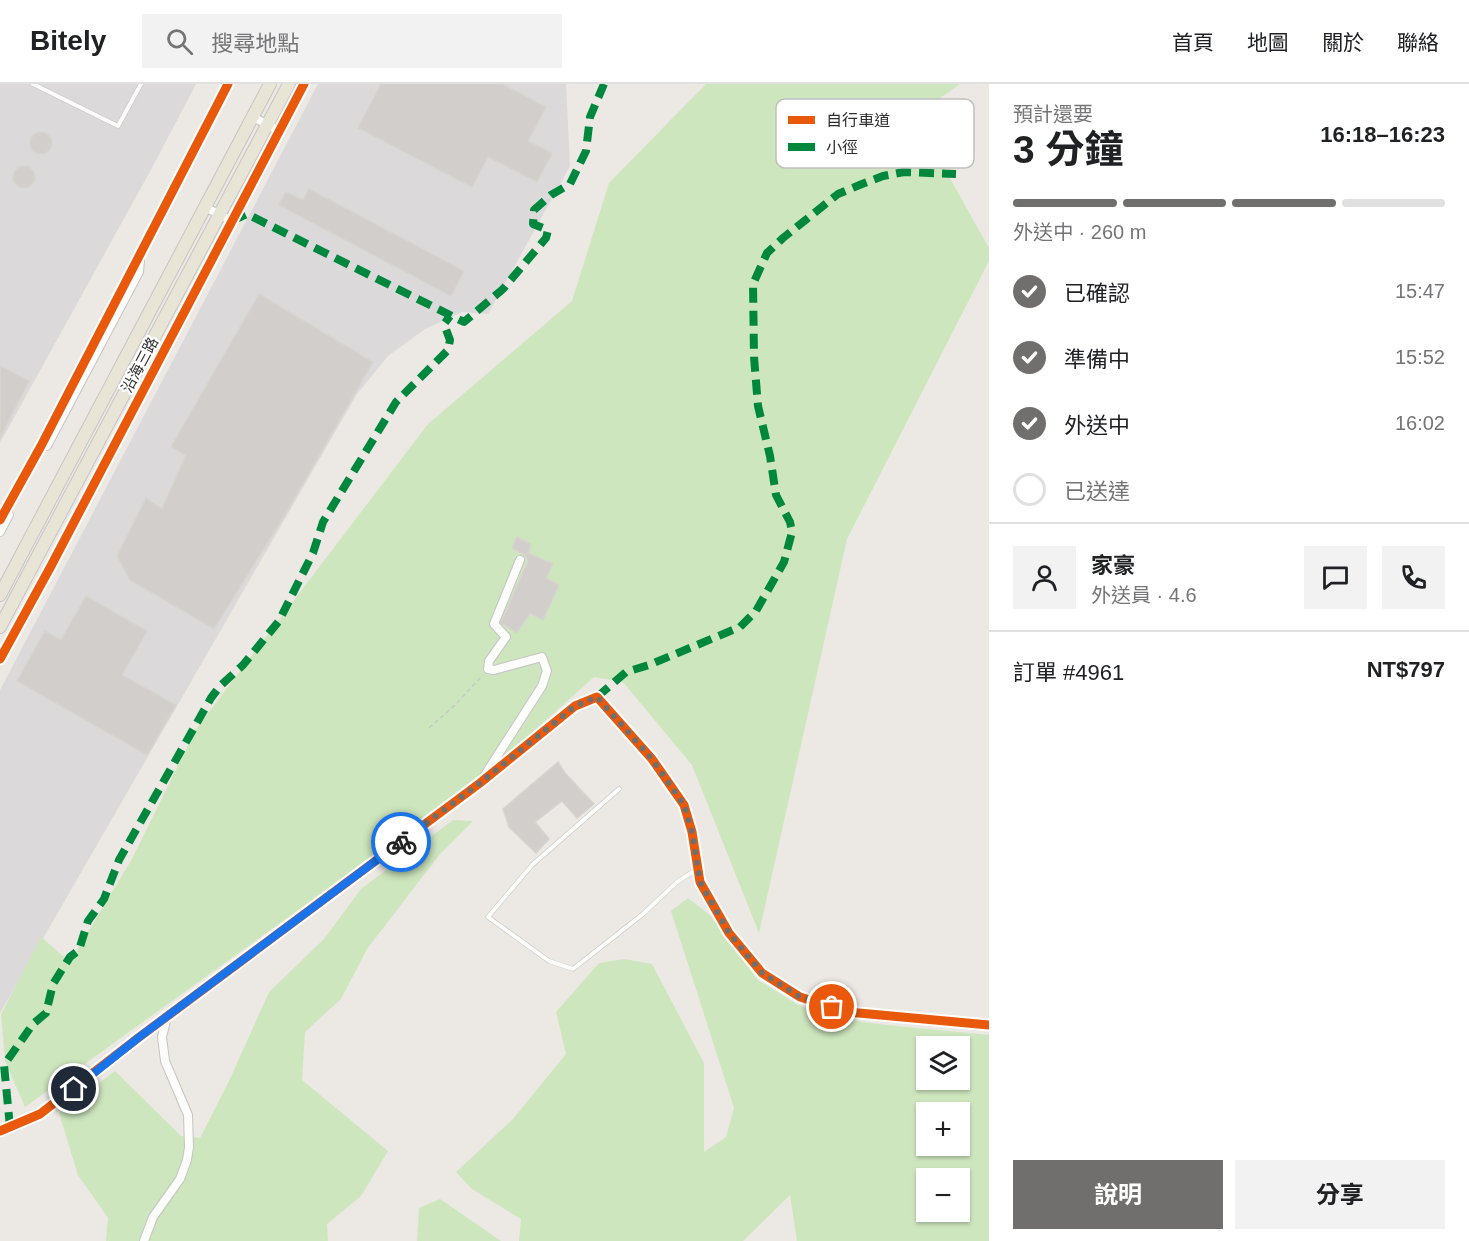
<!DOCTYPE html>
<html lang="zh-TW">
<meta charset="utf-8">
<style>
:root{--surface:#fff;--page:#f2f2f2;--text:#202124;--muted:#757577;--line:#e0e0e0;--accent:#706f6e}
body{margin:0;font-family:Arial,"Noto Sans TC",sans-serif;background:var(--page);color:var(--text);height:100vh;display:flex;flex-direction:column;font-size:22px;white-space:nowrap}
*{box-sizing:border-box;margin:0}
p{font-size:20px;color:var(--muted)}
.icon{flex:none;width:33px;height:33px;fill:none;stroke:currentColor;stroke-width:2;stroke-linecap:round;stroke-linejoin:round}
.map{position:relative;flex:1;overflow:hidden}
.side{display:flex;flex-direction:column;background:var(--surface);width:480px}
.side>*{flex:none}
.tools{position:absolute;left:916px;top:952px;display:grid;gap:12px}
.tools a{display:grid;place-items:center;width:54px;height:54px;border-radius:0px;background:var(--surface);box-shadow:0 2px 4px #0004;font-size:30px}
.pin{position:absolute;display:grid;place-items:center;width:51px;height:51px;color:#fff;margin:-26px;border:3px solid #fff;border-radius:50%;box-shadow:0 2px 6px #0007}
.courier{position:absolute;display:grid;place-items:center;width:60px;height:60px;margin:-30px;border:4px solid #1a73e8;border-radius:50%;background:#fff;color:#222;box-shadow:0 2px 8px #0007}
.summary em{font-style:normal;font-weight:700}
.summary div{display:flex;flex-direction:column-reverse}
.summary{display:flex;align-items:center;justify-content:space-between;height:102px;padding:0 24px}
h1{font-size:39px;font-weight:700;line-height:45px}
.bar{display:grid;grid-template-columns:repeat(4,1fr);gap:9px 6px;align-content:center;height:72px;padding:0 24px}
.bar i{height:8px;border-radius:4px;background:var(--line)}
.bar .selected{background:var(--accent)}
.bar p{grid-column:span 4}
.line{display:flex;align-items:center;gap:15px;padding:0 24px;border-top:2px solid var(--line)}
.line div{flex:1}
.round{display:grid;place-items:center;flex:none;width:63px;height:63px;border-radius:0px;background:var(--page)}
ol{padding:0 24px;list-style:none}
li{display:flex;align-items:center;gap:18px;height:66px}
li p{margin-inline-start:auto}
li .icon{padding:6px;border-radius:50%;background:var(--accent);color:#fff;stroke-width:4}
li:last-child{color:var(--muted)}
li i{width:33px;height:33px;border:3px solid var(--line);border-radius:50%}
.cta{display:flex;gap:12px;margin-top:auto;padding:12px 24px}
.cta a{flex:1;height:69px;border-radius:0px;background:var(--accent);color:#fff;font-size:24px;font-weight:700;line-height:69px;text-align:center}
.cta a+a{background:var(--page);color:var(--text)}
header{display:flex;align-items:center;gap:36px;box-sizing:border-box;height:84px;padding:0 30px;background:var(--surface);border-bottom:2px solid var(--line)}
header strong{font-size:28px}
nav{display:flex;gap:33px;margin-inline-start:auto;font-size:21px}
.search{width:420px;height:54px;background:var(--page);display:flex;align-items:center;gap:15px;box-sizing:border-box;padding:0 21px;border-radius:0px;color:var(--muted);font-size:22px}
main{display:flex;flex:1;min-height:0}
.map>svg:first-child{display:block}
</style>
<header>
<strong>Bitely</strong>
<div class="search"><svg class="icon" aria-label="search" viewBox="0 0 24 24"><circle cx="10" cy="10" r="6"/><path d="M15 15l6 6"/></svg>搜尋地點</div>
<nav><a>首頁</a><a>地圖</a><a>關於</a><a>聯絡</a></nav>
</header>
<main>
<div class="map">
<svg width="989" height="1157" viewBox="0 0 989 1157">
<rect width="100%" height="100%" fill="#ece8e4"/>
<g fill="#dcd9db">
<path d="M0,0h196l-43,82 -153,277z"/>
<path d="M318,0h248l4,82 -82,148 -26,-2 -37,17 -37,27 -31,38 -357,619v-323z"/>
</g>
<g fill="#cee6be" fill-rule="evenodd">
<path d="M706,0h254l-45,32 74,132v13l-142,278 -88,394 -67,-168 -69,-83 -29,-5 -88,79 -40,33 -441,318 -20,-46 -4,-47 40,-77 29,25 62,-103 64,-130 232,-305 144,-123 37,-118z"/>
<path d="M453,736l20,1 -33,33 -73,95 -26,50 -36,33 -3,48 86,71 -27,45 -34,28 1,17h-222l2,-23 -30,-43 -19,-62 56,-42 66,65 19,2 29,-57 40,-89 55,-53 37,-50z"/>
<path d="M688,814l23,18 47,64 39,24 27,13 63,8 102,10v206h-192l-7,-46 -47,46h-224l2,-22 -49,-30 -16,-17 57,-53 53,-65 -10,-42 43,-49 25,-4 28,5 52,99v89l22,-15 8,-29 -63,-197zM927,963h33v33h-33zM927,1029h33v33h-33zM927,1095h33v33h-33z"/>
<path d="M440,1115l61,42h1h-85l2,-33z"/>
</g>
<g fill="#d1cecb" stroke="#d7d4d0" stroke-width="1.5">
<path d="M381,0h121l44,23 -18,34 24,12 -15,29 -49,-25 -16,30 -114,-59z"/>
<circle cx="41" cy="59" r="11"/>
<circle cx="24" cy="93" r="11"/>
<path d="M309,105l155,82 -13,25 -172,-91 7,-13 17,8z"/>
<path d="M259,210l114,68 -87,151 -72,116 -84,-49 -13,-24 29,-58 16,11 24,-54 -15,-8z"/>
<path d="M0,282l29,15 -29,57z"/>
<path d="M517,453l14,7 -3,9 25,11 -7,14 13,7 -16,35 -13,-7 -13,20 -16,-10 27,-62 -3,-6 -13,-7z"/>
<path d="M86,512l61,35 -25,44 54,30 -29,50 -130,-74 28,-50 16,9z"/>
<path d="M558,678l7,11 29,31 -17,14 -15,-17 -27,21 14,17 -13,14 -27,-26 -6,-18z"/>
</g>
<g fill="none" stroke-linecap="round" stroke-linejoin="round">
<g stroke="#c5c4c5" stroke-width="5">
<g id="lane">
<path d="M33,0l85,42 23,-42"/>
<path d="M619,705l-87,76 -44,52 61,44 24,8 70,-55 34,-32 20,-13"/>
</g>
</g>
<g stroke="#c5c4c5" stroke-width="10">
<g id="street">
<path d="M253,33l26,14"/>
<path d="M205,123l27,14"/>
<path d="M47,362l92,-174 1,-12"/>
<path d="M0,436l41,-74 187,-362"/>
<path d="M0,448l9,-17"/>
<path d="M0,575l51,-93 253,-482"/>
<path d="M485,691l57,-89 5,-15 -5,-14 -48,13 -6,-1 1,-8 17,-24 -12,-13 26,-64"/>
<path d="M0,1047l40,-17 98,-76 342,-255 95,-77 22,-9 55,62 32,46 8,27 8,50 29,51 33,40 38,24 48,15 141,13"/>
<path d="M144,1157l9,-24 27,-38 7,-19 2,-13 -1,-32 -23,-54 -3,-24 5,-20"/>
</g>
</g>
<g stroke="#c6c5c4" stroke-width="14">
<g id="primary">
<path d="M0,511l270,-511"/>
<path d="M0,543l289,-543"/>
</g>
</g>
<path stroke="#c9c9c8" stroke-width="1.5" stroke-dasharray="4.5 3" stroke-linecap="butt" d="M429,644l26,-23 27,-29"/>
<use href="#lane" stroke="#fcfcfb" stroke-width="4"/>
<use href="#street" stroke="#fcfcfb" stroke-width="8"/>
<use href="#primary" stroke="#e8e4d6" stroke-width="12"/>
<g stroke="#00873e" stroke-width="8" stroke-dasharray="15 8" stroke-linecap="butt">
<path d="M232,137l15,-7 217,108 39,-33 43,-51 2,-8 -15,-6 1,-14 17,-15 19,-11 16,-33 4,-34 14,-33"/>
<path d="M597,613l29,-25 23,-7 91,-38 16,-16 28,-49 8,-30 -2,-10 -14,-27 -6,-39 -12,-50 -4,-49 -1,-73 14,-31 16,-15 55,-44 24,-10 21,-8 21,-4 52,2"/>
<path d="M10,1043l-6,-62 29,-41 13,-11 7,-29 17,-27 9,-7 9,-29 16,-22 15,-39 92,-162 9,-12 23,-21 36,-44 34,-68 10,-31 73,-120 52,-52 2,-10 -6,-16 6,-8"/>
</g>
<g stroke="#fff" stroke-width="13">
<g id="cycleway">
<path d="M0,436l41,-74 187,-362"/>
<path d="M0,575l51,-93 253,-482"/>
<path d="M0,1047l40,-17 98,-76 342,-255 95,-77 22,-9 55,62 32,46 8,27 8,50 29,51 33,40 38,24 48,15 141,13"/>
</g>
</g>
<use href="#cycleway" stroke="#e8590c" stroke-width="9"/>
</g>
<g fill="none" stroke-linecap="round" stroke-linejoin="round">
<path stroke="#706f6e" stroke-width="6" stroke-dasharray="0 10.8" d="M401,758l79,-59 95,-77 22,-9 55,62 32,46 8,27 8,50 29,51 33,40 38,24 32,10"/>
<path stroke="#1a73e8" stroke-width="8" d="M74,1005l64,-51 263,-196"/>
</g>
<g text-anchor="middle" stroke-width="4.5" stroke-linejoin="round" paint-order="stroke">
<g font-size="15" fill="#2e2e2e" stroke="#fff">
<text transform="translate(140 281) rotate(-62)" y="5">沿海三路</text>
</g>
</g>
<rect x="776" y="15" width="198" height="69" rx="9" fill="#fff" stroke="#c0c0c0" stroke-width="1.5"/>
<rect x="788" y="32" width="27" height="8" fill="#e8590c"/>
<rect x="788" y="59" width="27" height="8" fill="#00873e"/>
<g font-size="16" fill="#2e2e2e">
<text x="826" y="42">自行車道</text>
<text x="826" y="69">小徑</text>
</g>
</svg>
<div class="tools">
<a><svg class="icon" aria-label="layers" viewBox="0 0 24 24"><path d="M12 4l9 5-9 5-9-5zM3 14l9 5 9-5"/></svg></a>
<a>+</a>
<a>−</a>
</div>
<div class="pin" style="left:832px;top:923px;background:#ea580c"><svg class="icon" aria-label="bag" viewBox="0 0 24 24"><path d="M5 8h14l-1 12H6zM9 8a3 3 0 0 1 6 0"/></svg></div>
<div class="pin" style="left:74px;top:1005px;background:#1f2937"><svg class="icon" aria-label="home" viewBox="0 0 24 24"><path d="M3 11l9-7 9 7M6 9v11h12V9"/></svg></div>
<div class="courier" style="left:401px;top:758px"><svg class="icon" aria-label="bike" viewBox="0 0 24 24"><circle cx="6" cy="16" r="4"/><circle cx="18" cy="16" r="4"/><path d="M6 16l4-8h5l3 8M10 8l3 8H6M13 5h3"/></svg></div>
</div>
<section class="side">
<div class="summary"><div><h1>3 分鐘</h1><p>預計還要</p></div><em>16:18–16:23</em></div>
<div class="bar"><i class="selected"></i><i class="selected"></i><i class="selected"></i><i></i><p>外送中 · 260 m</p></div>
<ol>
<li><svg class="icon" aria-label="check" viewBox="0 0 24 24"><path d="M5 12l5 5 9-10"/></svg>已確認<p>15:47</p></li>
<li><svg class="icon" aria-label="check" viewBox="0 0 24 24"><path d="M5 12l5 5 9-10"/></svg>準備中<p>15:52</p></li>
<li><svg class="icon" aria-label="check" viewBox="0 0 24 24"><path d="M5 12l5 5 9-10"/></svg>外送中<p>16:02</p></li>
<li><i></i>已送達</li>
</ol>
<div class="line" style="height:108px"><a class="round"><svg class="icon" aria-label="person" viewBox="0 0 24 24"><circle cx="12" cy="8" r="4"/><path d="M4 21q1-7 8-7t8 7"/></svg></a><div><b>家豪</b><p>外送員 · 4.6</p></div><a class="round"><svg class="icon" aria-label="chat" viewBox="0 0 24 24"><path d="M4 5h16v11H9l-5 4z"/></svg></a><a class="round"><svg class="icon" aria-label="phone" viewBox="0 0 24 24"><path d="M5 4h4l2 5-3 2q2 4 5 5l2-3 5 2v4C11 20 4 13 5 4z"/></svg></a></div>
<div class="line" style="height:78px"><div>訂單 #4961</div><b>NT$797</b></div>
<div class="cta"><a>說明</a><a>分享</a></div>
</section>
</main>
